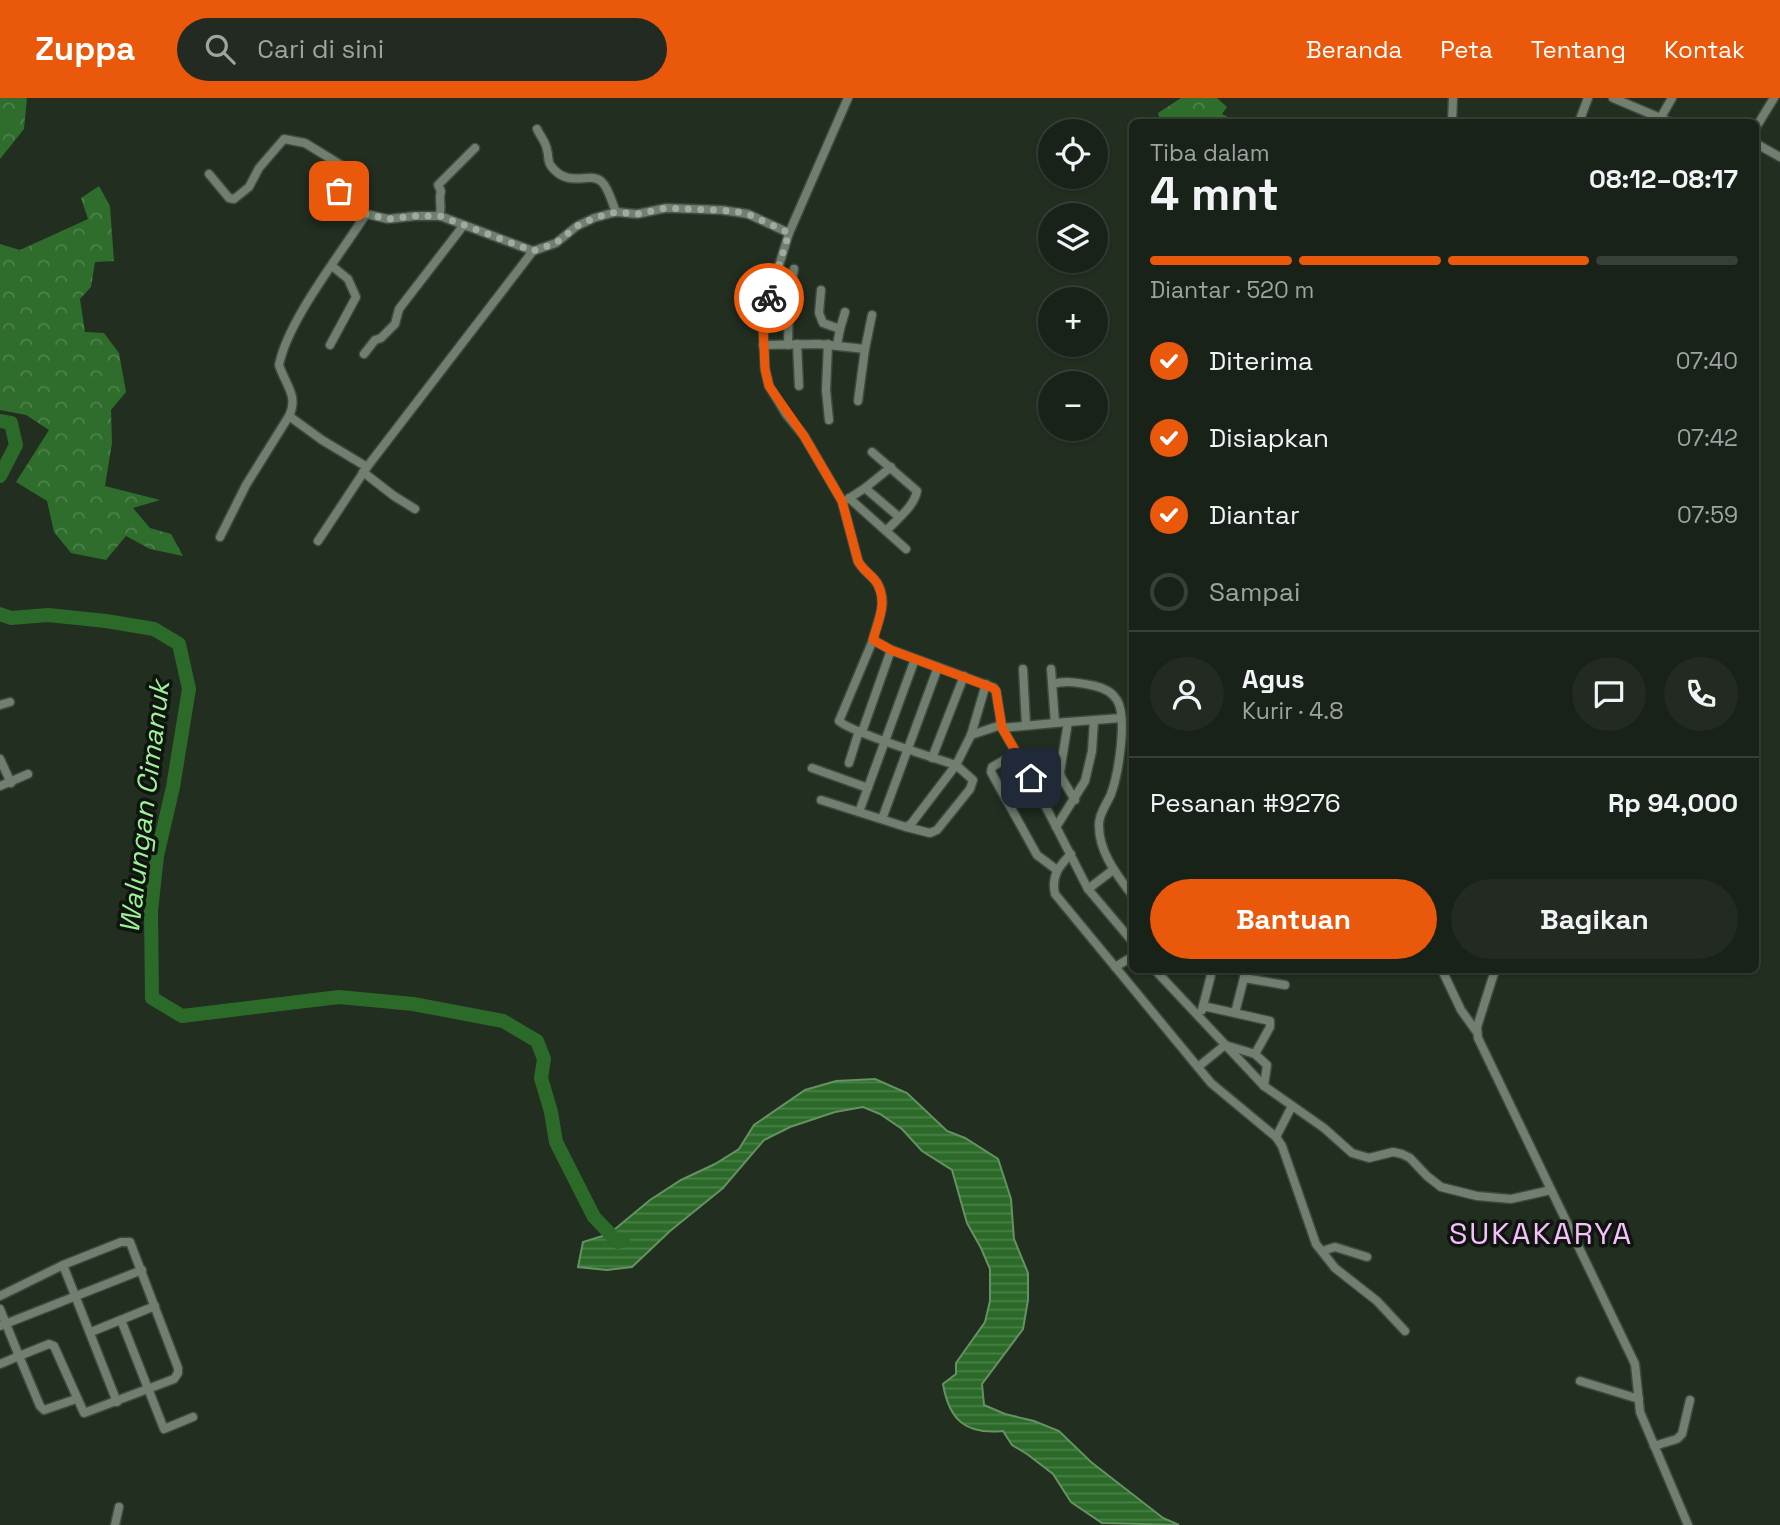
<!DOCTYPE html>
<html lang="id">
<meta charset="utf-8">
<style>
:root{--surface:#192218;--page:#222a21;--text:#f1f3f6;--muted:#9fa4a2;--line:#373f37;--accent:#ea580c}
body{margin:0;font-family:"Space Grotesk",sans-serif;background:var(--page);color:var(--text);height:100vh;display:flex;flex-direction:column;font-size:26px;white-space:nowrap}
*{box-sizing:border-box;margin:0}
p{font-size:23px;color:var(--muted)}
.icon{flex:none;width:38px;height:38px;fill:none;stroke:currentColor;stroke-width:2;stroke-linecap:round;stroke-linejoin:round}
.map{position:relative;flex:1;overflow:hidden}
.sheet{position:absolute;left:1129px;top:21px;width:630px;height:854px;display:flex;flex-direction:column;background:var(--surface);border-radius:10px;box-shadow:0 2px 5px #0004,0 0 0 2px var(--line)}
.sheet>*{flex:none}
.tools{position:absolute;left:1038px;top:21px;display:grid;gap:14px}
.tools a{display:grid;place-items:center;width:70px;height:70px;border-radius:50%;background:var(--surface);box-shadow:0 2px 5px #0004,0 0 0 2px var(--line);font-size:35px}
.pin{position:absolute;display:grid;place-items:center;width:60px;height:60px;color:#fff;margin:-30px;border-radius:14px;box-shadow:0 4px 10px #0006}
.courier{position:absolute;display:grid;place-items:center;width:70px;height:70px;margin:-35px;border:5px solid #ea580c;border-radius:50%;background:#fff;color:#222;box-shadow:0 2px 9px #0007}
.headline em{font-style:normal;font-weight:600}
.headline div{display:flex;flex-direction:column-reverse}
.headline{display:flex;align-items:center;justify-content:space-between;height:119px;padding:0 21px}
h1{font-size:46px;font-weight:600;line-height:52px}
.bar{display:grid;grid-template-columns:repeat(4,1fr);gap:10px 7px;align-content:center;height:84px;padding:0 21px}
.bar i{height:9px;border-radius:5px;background:var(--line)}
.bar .active{background:var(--accent)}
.bar p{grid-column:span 4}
.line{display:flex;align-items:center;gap:18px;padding:0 21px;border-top:2px solid var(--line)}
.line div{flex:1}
.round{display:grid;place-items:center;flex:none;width:74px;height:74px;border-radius:37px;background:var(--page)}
ol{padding:0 21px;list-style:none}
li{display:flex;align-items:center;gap:21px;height:77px}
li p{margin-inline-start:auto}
li .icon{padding:7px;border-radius:50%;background:var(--accent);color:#fff;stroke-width:4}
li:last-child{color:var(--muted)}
li i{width:38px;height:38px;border:4px solid var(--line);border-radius:50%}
.primary-button{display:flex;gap:14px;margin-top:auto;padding:14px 21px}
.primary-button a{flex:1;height:80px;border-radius:42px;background:var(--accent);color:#fff;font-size:28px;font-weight:600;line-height:80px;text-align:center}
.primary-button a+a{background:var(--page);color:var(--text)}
header{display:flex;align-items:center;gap:42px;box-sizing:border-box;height:98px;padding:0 35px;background:var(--accent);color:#fff}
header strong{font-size:33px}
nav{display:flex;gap:38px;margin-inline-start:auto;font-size:24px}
.search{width:490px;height:63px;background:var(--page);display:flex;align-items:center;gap:18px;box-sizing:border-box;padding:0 24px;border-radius:38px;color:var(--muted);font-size:26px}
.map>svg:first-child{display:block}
</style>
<header>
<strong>Zuppa</strong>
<div class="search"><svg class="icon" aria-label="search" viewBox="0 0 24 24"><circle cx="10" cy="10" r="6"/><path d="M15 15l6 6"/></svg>Cari di sini</div>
<nav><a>Beranda</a><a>Peta</a><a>Tentang</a><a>Kontak</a></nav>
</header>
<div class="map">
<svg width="1780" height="1427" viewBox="0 0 1780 1427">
<defs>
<pattern id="forest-crowns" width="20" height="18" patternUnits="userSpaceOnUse" patternTransform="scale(1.75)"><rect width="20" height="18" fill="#2f6d2c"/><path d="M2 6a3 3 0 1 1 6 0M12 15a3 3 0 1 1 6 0" fill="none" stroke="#4d824a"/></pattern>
<pattern id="water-rules" width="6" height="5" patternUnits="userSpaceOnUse" patternTransform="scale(1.75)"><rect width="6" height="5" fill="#2c6a29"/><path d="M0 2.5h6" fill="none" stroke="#4a8048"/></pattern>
</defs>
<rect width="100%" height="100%" fill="#212e20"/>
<g fill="url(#forest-crowns)">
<path d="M0,0h27l-3,31 -24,30z"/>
<path d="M1181,0h36l10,9 -5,7 8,4 -4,4h-66l-2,-9z"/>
<path d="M99,88l11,20 4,55 -19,1 -4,25 -11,12 5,33 19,1 15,20 7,39 -15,18 1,33 -7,43 55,14 -27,8 17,20 21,6 12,22 -33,-7 -24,-13 -20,24 -35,-7 -17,-21 -7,-31 -31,-19 33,-52 -23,-15 -26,-5v-166l20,6 68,-31 -7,-21z"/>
</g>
<path fill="url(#water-rules)" stroke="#649261" stroke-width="2" d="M875,981l32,14 40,38 18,7 33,21 13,40 3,40 14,34v27l-5,29 -41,55 2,21 21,9 29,7 25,10 32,31 72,56 16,7 -77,-2 -31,-21 -18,-28 -26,-20 -15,-9 -9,-14c-37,4 -54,-11 -60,-47l13,-10v-11l29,-41 5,-21v-32l-9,-21 -14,-25 -15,-53 -30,-19 -20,-22 -22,-15 -17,-7 -28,5 -45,15 -26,13 -41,48 -53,43 -38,36 -25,3 -29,-3 5,-25 26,-8 41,-34 31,-20 34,-16 24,-15 15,-24 51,-35 31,-9z"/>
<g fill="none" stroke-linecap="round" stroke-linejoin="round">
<g stroke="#2c6a29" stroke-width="14">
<path d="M0,323l11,2 5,22 -16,31"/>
<path d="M0,516l11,4 37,-3 58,6 48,8 25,15 10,45 -16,98 -16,69 -6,55 1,87 30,18 157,-19 74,7 90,17 34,20 7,18 -3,19 10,34 5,30 38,75 24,25 5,-1"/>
</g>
<g stroke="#3f4a3f" stroke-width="11">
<g id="minor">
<path d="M848,0l-59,135 -25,81 -1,12 2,43 4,17 17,28 18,22 38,65 16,60c5,10 14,14 19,22 12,20 0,38 -4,57l18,10 103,38 2,3 6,37 29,50 57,111 44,52"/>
<path d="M1613,0l57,24"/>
<path d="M1660,21l12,-21"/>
<path d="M1452,24l1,-24"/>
<path d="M1579,24l9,-24"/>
<path d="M537,31c3,7 9,13 10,21 2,5 0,11 4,16 18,24 39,4 51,16 7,7 10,21 14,30"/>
<path d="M1755,31l19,-31"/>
<path d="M1755,45l25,14"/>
<path d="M209,76l20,24 5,1 15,-12 10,-19 25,-29 21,4 44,27 -10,25 13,14 14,5 22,5 27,-3h25l93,35 23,-8 21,-17 17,-8 22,-6 21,2 29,-6 56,2 26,4 41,19"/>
<path d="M366,116c-26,41 -78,106 -87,151 6,19 20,31 10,51l33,24 45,27"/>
<path d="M439,118c4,-9 -1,-15 2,-25l-3,-6 37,-37"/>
<path d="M821,192l-2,23 4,10 17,6 -3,16"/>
<path d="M840,231l5,-17"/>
<path d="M797,246l2,42"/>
<path d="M828,246l-2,46 3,30"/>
<path d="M330,247l26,-48 -8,-18 -16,-13"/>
<path d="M763,247l56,-1 46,5"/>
<path d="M788,247l1,-49 5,-27"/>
<path d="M364,256l11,-14 6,-2 14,-14 4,-15 64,-83"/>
<path d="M858,303l7,-52 7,-34"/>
<path d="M872,354l45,39c-3,16 -21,29 -31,40"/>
<path d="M363,374l31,24 21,13"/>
<path d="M865,390l34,29"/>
<path d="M849,400l57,51"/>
<path d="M848,401l17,-11 26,-21"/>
<path d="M220,439l26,-52 43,-69"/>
<path d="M318,443l49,-74 166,-216"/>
<path d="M873,542l-34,81c10,10 98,38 117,44l15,-30 15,-51"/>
<path d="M1023,571l3,56"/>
<path d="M1053,586c13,-4 28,-1 42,2 9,2 17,6 22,14 11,18 1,75 -6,94 -4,10 -12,19 -12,30 -1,27 18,51 33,71"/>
<path d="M0,607l10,-3"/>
<path d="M1068,624l-8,50 1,5 14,23"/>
<path d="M1055,625l66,-5"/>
<path d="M1002,630l53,-5 -4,-54"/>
<path d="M862,634l29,-82"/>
<path d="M971,637l30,-10"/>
<path d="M1017,655l-25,14 -1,5 46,83 20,15"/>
<path d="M932,660l32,-82"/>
<path d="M0,661l11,24"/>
<path d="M849,665l10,-32"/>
<path d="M812,670l56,20"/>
<path d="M0,688l28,-12"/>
<path d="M821,702l85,27 5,-3 45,-59 17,15 -3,9 -33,41 -7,3 -24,-6"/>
<path d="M859,714l56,-153"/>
<path d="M882,721l56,-152"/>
<path d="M1056,729l29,-46 7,-30 2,-31"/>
<path d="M1071,756c-12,12 -20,22 -16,40l156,189 65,54 6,9 34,98 19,24 42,33 28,30"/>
<path d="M1088,791l25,-19"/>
<path d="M1115,869l17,-10"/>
<path d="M1155,872l109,116 60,42 28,25 17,5 24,-6 9,2 8,4 17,18 14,11 36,9 34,3 40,-9"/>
<path d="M1442,872l19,40 15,21"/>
<path d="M1495,872l-18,57 1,11 157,326 5,48 48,113"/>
<path d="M1244,880l41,7"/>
<path d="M1203,908l67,15v6l-15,27"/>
<path d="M1202,912l9,-35 -3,-5"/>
<path d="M1235,915l11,-43"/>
<path d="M1198,969l27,-22 30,9 12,11 -3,21"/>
<path d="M1276,1039l16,-31"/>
<path d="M1322,1153l13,-4 32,10"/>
<path d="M63,1167l54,137"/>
<path d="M0,1198l63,-31 58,-23h9l48,126v5l-4,6 -90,34 -30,-67 -5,-2 -30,12 -19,-47"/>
<path d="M121,1222l43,109 29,-12"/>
<path d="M0,1228l142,-56"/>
<path d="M91,1234l64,-26"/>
<path d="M0,1266l19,-8 21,50 4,4 32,-11"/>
<path d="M1580,1283l59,18"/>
<path d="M1654,1348l23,-7 5,-5 8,-34"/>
<path d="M115,1427l4,-18"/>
</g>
</g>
<use href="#minor" stroke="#707f6f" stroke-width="8"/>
</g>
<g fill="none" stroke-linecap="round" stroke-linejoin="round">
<path stroke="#a0aba0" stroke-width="7" stroke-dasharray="0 12.6" d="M339,93v4l13,14 14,5 22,5 27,-3h25l93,35 23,-8 21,-17 17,-8 22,-6 21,2 29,-6 68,3 14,3 41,19 -20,65"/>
<path stroke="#ea580c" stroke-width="9" d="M769,200l-6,28 2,43 4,17 35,50 38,65 16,60c5,10 14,14 19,22 11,20 1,38 -4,57l18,10 102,38 3,3 6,37 29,50"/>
</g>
<g text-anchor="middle" stroke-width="7" stroke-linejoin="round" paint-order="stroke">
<g font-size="28" font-style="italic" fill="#9df297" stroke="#0f140e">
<text transform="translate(144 709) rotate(-83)" y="10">Walungan Cimanuk</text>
</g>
<g font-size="30" letter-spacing="2" fill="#f5c0fc" stroke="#0f140e">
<text x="1541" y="1146">SUKAKARYA</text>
</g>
</g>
</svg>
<div class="tools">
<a><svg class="icon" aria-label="locate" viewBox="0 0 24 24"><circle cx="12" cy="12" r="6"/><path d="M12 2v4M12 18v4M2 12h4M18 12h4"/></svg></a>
<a><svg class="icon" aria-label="layers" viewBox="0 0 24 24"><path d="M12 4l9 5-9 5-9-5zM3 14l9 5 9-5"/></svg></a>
<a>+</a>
<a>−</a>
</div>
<div class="pin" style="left:339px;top:93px;background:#ea580c"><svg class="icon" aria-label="bag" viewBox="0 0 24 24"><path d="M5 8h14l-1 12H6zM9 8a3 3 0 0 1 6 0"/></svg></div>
<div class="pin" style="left:1031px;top:680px;background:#1f2937"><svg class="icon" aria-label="home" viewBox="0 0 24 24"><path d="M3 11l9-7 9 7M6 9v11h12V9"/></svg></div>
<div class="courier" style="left:769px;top:200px"><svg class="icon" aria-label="bike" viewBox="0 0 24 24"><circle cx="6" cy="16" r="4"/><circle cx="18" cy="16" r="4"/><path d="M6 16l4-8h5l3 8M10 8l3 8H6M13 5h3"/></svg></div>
<section class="sheet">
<div class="headline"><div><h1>4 mnt</h1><p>Tiba dalam</p></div><em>08:12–08:17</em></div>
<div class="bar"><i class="active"></i><i class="active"></i><i class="active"></i><i></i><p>Diantar · 520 m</p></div>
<ol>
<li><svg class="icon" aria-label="check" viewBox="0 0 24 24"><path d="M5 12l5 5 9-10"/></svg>Diterima<p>07:40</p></li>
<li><svg class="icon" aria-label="check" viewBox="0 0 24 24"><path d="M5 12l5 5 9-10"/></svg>Disiapkan<p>07:42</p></li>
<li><svg class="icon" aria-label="check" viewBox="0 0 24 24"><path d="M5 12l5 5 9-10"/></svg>Diantar<p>07:59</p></li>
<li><i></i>Sampai</li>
</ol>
<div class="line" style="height:126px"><a class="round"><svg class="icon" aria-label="person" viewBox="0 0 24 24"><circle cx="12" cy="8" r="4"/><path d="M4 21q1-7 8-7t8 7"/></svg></a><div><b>Agus</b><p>Kurir · 4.8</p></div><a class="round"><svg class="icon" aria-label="chat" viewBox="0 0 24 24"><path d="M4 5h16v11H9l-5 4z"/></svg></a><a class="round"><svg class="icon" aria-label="phone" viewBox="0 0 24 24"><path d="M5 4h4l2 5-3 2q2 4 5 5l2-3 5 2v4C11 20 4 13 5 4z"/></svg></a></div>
<div class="line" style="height:91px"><div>Pesanan #9276</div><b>Rp 94,000</b></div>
<div class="primary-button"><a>Bantuan</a><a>Bagikan</a></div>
</section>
</div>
